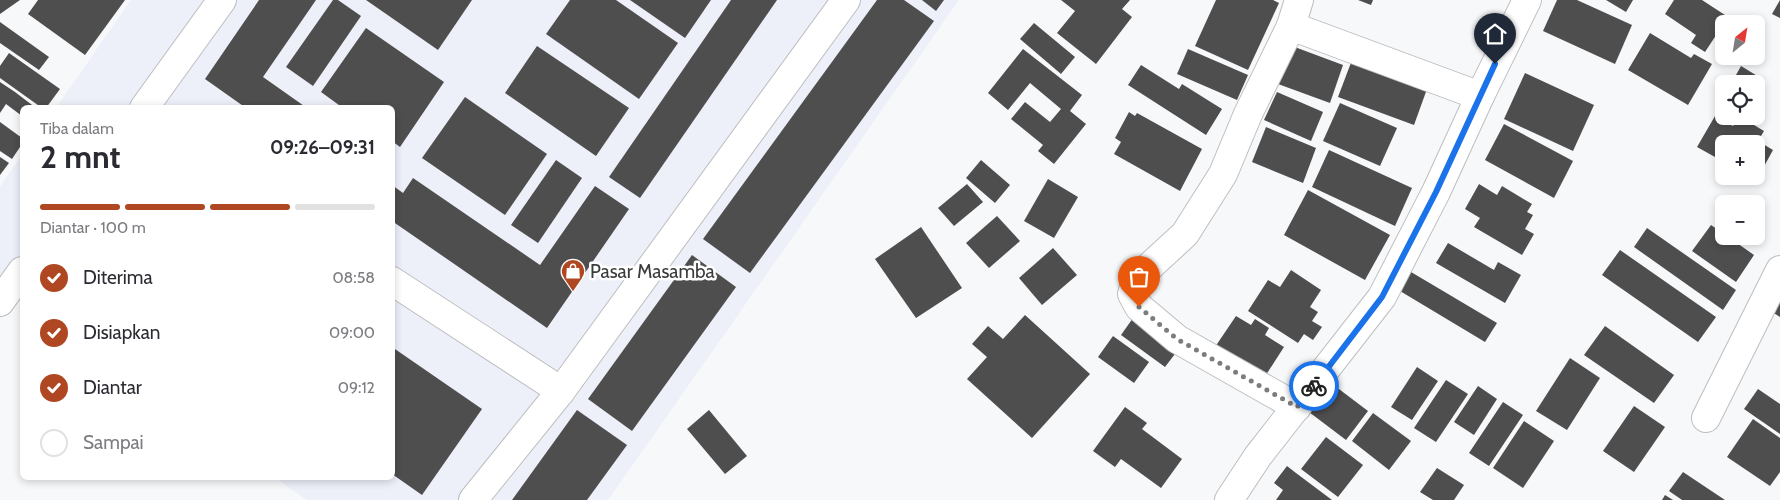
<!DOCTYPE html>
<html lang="id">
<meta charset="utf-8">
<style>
:root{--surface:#fff;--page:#f2f2f3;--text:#2b2b33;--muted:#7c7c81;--line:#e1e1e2;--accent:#af4822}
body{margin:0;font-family:Cabin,sans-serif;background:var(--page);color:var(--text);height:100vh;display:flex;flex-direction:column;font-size:19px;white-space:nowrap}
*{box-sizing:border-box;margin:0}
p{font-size:16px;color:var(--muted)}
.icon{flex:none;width:28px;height:28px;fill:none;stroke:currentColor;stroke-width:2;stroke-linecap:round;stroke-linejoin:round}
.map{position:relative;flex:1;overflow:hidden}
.panel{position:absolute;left:20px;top:105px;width:375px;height:375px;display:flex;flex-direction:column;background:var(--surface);border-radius:8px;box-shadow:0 2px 8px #0003}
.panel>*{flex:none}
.needle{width:32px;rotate:30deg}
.fabs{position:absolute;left:1715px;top:15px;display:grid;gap:10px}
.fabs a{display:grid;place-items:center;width:50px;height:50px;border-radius:8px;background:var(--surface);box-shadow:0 2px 8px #0003;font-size:25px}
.pin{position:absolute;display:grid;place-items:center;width:42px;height:42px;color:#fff;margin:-51px -21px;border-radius:50% 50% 50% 0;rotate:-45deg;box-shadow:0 0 5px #0007}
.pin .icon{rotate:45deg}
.courier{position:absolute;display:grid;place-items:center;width:50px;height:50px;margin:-25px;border:4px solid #1a73e8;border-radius:50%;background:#fff;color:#222;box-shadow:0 1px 6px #0007}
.head em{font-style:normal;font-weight:700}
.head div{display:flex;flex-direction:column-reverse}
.head{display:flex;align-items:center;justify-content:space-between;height:85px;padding:0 20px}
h1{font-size:32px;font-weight:700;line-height:38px}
.bar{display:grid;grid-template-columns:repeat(4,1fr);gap:8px 5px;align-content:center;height:60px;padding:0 20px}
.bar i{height:6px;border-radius:4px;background:var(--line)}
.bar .active{background:var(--accent)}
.bar p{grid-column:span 4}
ol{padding:0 20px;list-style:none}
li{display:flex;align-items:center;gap:15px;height:55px}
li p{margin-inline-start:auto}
li .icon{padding:5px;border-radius:50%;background:var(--accent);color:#fff;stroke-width:4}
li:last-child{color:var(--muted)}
li i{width:28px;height:28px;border:2px solid var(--line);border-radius:50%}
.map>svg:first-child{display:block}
</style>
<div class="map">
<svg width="1780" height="500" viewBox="0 0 1780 500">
<rect width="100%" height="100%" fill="#f7f8fa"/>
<g fill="#edeff9">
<path d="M131,0h828l-351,500h-301l-32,-22h117v-370h-336z"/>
<path d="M22,155v146l-22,-16v-98z"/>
</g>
<g fill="#4f4e4f">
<path d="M0,0h20l-20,14z"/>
<path d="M38,0h87l-40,55 -57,-41z"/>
<path d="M259,0h57l-53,77 44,31h-61l-41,-29z"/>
<path d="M333,0h5l23,16 -48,70 -27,-19z"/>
<path d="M366,0h106l-34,50z"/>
<path d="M570,0h46l62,43 -39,56 -93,-65z"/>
<path d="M630,0h81l-26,38z"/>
<path d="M731,0h46l-137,198 -31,-21z"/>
<path d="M877,0h27l30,21 -184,252 -47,-34z"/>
<path d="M922,0h22l-8,11z"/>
<path d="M1061,0h69l-8,9 10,8 -36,47 -39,-31 18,-22z"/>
<path d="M1216,0h57l6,3 -31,67 -53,-24z"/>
<path d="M1358,0h15l-2,5z"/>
<path d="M1557,0h20l55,25 -17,39 -72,-33z"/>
<path d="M1606,0h27l-7,12z"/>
<path d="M1674,0h28l26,17 -23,35 -14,-9 5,-8 -31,-21z"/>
<path d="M1780,0v18l-8,-4z"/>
<path d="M0,22l49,35 -10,13 -39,-27z"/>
<path d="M1034,23l41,34 -14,17 -41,-35z"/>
<path d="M366,28l78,54 -44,65 -8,-6v-33h-49l-22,-16z"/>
<path d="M1650,33l41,25 3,-4 18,10 -24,41 -60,-35z"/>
<path d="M537,46l92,62 -33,48 -91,-63z"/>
<path d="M1292,46l51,19 -13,38 -52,-19z"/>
<path d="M1023,49l59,46 -12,16 16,13 -32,40 -16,-13 5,-6 -32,-26 14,-17 25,20 11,-13 -31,-26 -22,27 -20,-17z"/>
<path d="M1188,49l60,26 -11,25 -60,-26z"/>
<path d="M9,53l51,36 -14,19h-4l-42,-30v-12z"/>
<path d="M1352,60l75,29 -13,36 -76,-28z"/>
<path d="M1141,65l38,24 3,-5 40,25 -16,26 -78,-50z"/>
<path d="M1741,66l23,14 -8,13v-9h-25z"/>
<path d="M1525,73l69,32 -21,46 -69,-32z"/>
<path d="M0,82l15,10 21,16h-14v8l-16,-12 -6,9z"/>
<path d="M1277,92l46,20 -12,29 -47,-21z"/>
<path d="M465,97l82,57 -42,61 -83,-57z"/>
<path d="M1340,103l57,25 -17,38 -57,-25z"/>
<path d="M1129,112l6,4 2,-3 65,36 -22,42 -66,-37 7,-12 -6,-4z"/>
<path d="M1715,116l18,10 6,-10 25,15 -6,10 15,9 -17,31 -8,-5h8v-32h-32v18l-27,-15z"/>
<path d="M0,122l22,16v6l-10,15 -12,-8z"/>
<path d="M1504,124l69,37 -19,37 -69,-38z"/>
<path d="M1266,127l50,21 -13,35 -51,-21z"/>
<path d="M1329,150l83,38 -17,38 -83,-39z"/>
<path d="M0,157l9,6 -9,12z"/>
<path d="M556,160l26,18 -44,65 -27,-18z"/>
<path d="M981,160l29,25 -15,18 -29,-25z"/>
<path d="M413,178l127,87 55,-79 34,23 -82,119 -155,-107v-36l11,8z"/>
<path d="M1048,179l30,18 -24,41 -30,-17z"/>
<path d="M967,184l16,18 -29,24 -16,-18z"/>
<path d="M1479,184l18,11 5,-9 30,18 -5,8 6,3 -8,14 9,5 -12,21 -48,-28 6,-9 -15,-9z"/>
<path d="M1308,190l82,45 -25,45 -81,-45z"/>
<path d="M997,216l23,25 -31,27 -23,-25z"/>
<path d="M1711,225l13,9v2h3l27,19 -18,27 -44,-31z"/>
<path d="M921,227l41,61 -46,30 -41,-59z"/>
<path d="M1647,228l89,62 -13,20 -89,-63z"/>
<path d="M1448,243l46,27 4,-8 23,13 -16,28 -69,-40z"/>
<path d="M1053,248l24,27 -35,30 -23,-27z"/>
<path d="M1620,250l96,67 -18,25 -96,-67z"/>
<path d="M692,255l44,32 -104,144 -44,-32z"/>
<path d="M1291,270l30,20 -11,17 8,5 -6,9 10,6 -9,13 -9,-6 -6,9 -50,-32 20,-31 12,7z"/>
<path d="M1411,272l86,51 -12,19 -85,-51z"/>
<path d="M1780,293v24l-11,-7z"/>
<path d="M1025,315l65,59 -58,64 -65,-59 20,-22 -15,-13 16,-18 15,13z"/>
<path d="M1236,316l15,9 4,-6 14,9 -4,7 19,12 -20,31 -49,-31z"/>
<path d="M1133,318l45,32 -13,17 -44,-32z"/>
<path d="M1605,326l69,49 -20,28 -70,-48z"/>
<path d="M1113,336l36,26 -15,21 -36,-26z"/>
<path d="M392,347l90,62 -60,86 -30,-21z"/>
<path d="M1570,358l30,20 -33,52 -31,-19z"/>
<path d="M1417,367l21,14 -26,39 -21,-13z"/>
<path d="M1446,380l22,14 -32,48 -22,-14z"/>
<path d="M1331,383l37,28 -22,29 -37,-28z"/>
<path d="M1478,386l19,13 -23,36 -20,-13z"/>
<path d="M1758,389l22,15v30l-36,-25z"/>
<path d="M1503,402l20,13 -34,51 -20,-13z"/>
<path d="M1634,406l31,21 -31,45 -31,-21z"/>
<path d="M1125,407l22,16 -5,6 40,30 -21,29 -40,-29 -6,8 -22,-16z"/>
<path d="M577,410l50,35 -40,55h-75z"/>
<path d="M709,410l38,46 -22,18 -38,-45z"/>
<path d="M1373,413l38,28 -22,29 -37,-29z"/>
<path d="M1753,419l27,19v34l-10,14 -43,-29z"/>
<path d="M1524,421l30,20 -31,47 -30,-20z"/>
<path d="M1326,437l37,28 -25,32 -37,-28z"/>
<path d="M1287,466l9,7 36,27h-56l7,-10 -9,-7z"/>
<path d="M1437,468l27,17 -10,15h-21l-13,-8z"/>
<path d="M1683,472l42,28h-43l-13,-9z"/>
<path d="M1665,495l8,5h-11z"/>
</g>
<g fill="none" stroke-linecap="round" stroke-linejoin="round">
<g stroke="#bdbec0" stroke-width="30">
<g id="minor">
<path d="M1291,26l8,-26"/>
<path d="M144,108l78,-108"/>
<path d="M392,281l169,110"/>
<path d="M0,302l22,-31"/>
<path d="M1297,407l-120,-68 -38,-32 -7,-13 4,-15 49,-45 38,-60 25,-60 43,-88 189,70"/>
<path d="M1706,418l74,-148"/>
<path d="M473,500l88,-109 285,-391"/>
<path d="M1229,500l29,-44 124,-159 54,-105 44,-96 47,-96"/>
</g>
</g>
<use href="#minor" stroke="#fff" stroke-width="28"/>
</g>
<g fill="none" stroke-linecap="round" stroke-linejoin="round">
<path stroke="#7c7d7e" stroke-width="5" stroke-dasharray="0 9" d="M1139,307l38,32 120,68 17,-21"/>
<path stroke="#1a73e8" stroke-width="6" d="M1314,386l68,-89 54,-105 59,-128"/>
</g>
<defs>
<g id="shop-pin" transform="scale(1.25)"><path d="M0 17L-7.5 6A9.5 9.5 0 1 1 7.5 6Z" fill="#af4822" stroke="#fff"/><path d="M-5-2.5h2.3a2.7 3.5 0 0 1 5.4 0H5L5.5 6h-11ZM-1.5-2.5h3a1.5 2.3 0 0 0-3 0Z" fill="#fff"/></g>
</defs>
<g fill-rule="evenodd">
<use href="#shop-pin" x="573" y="271"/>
</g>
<g text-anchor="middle" stroke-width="5" stroke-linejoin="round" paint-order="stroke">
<g font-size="19" fill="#3a3b3b" stroke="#fff" text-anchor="start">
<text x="590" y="278">Pasar Masamba</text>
</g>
</g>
</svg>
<div class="fabs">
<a><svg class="needle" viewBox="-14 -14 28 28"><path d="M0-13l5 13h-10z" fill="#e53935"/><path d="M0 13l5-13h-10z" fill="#7c7c81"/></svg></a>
<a><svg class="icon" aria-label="locate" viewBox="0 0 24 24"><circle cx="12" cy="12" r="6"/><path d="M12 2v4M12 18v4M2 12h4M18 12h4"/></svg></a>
<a>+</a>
<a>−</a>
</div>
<div class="pin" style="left:1139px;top:307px;background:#ea580c"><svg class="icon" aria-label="bag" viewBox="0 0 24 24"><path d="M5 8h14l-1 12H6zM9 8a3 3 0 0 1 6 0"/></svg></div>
<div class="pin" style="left:1495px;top:64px;background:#1f2937"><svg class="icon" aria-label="home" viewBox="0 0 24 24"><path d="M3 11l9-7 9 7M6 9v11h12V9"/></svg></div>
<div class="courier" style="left:1314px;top:386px"><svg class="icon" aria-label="bike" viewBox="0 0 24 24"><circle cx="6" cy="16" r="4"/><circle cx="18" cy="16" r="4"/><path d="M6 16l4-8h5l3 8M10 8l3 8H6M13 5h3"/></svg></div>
<section class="panel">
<div class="head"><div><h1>2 mnt</h1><p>Tiba dalam</p></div><em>09:26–09:31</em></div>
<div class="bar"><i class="active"></i><i class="active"></i><i class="active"></i><i></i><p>Diantar · 100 m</p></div>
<ol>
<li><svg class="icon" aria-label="check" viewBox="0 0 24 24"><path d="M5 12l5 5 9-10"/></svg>Diterima<p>08:58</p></li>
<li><svg class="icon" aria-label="check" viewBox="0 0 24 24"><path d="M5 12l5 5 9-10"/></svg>Disiapkan<p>09:00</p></li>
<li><svg class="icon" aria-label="check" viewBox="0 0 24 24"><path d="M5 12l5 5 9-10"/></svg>Diantar<p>09:12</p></li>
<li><i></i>Sampai</li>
</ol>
</section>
</div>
